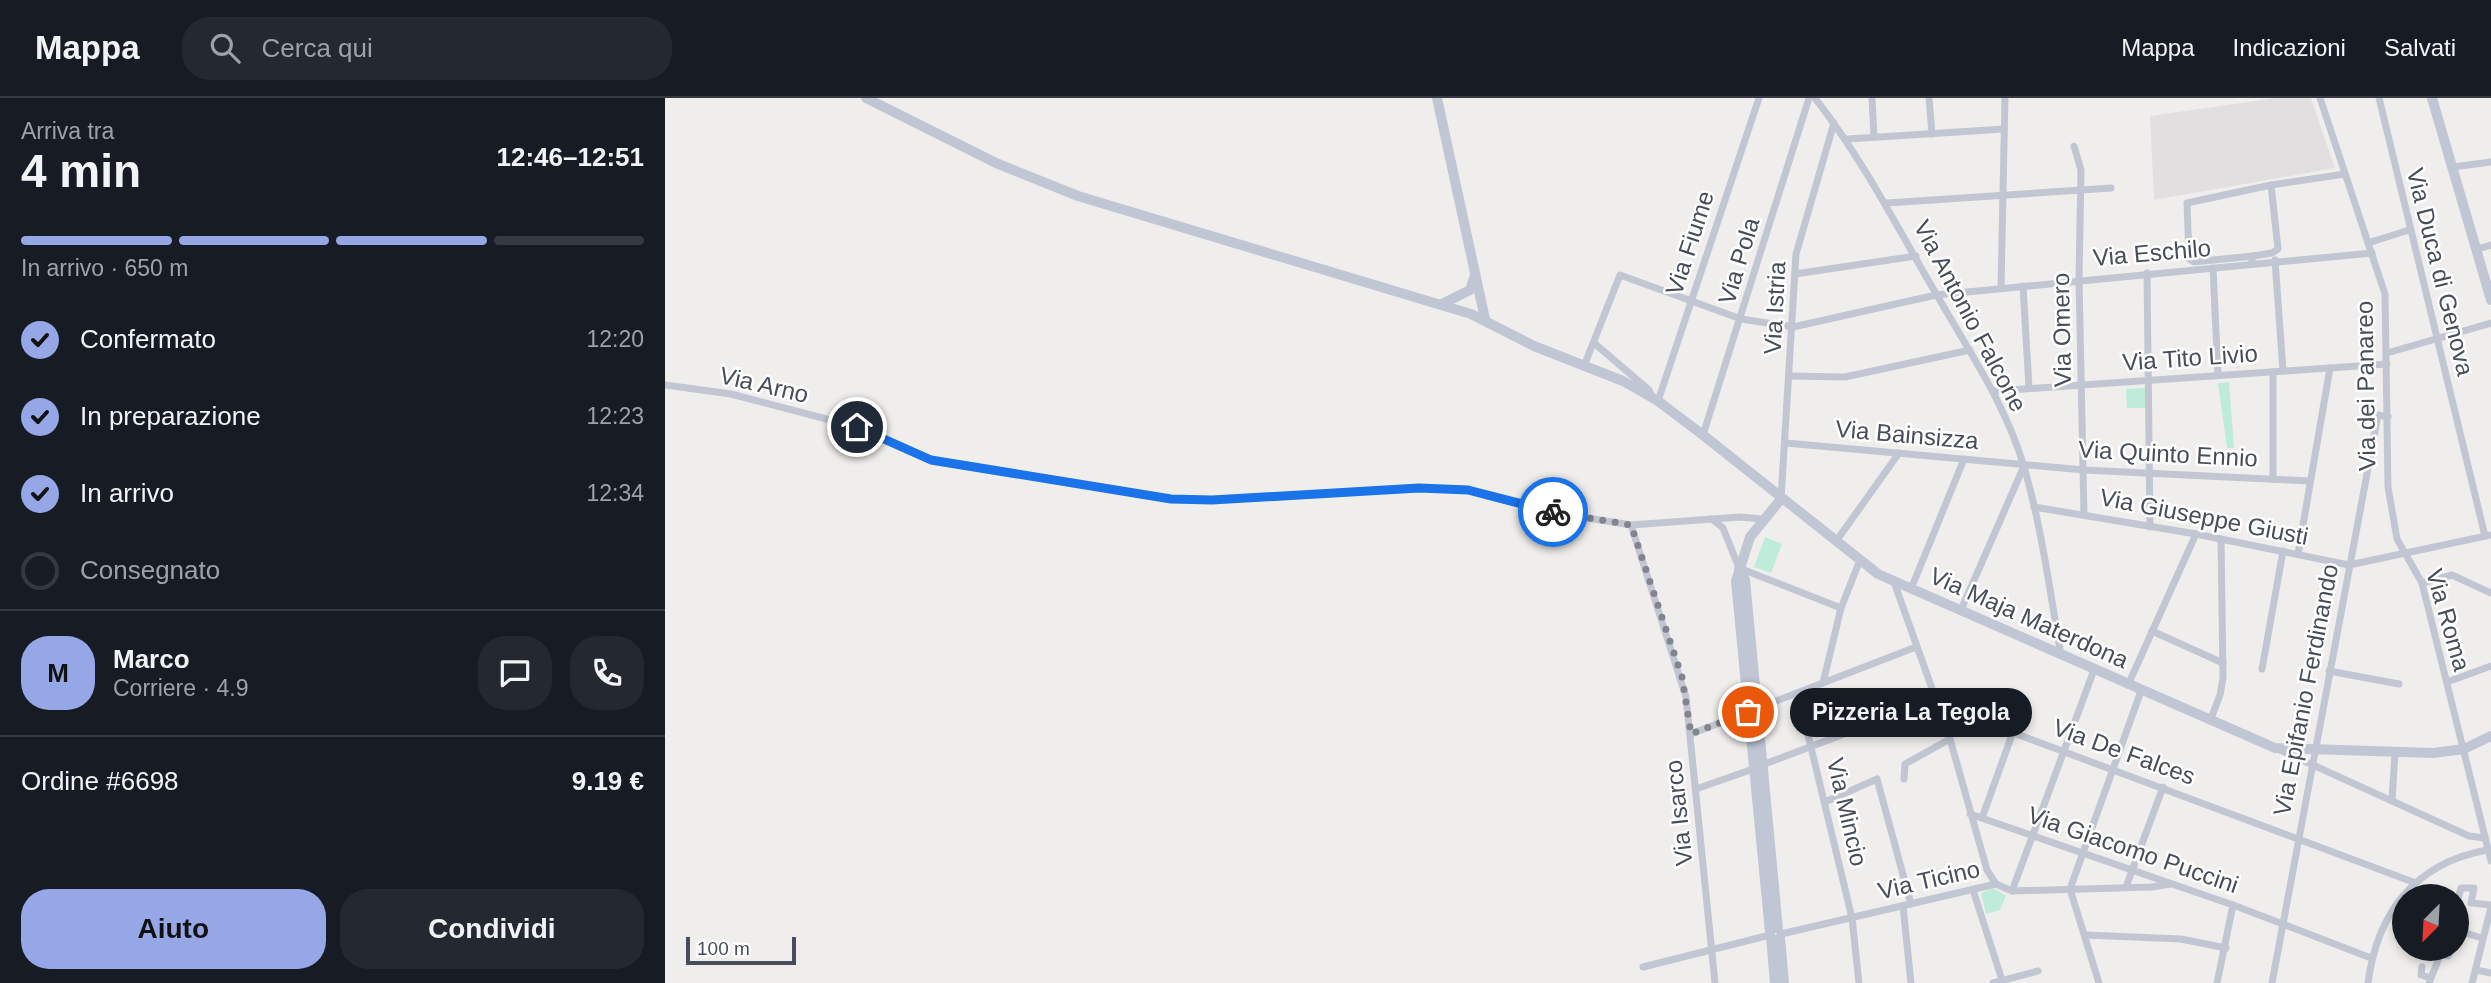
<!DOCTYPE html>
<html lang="it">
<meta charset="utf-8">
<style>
:root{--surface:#171b24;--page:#242831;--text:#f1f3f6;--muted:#9ea1a6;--line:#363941;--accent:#95a7e6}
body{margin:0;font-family:Helvetica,sans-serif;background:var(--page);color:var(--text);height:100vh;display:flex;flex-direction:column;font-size:26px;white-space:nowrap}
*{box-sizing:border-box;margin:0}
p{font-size:23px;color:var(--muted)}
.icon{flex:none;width:38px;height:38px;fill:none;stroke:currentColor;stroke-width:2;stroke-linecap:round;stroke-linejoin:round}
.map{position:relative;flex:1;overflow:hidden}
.side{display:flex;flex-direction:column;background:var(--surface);width:665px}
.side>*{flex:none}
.needle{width:46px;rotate:204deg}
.controls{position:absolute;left:1727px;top:786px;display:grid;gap:14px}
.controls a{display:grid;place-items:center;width:77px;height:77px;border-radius:50%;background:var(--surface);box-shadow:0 4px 10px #0003;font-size:35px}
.scale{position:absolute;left:21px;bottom:18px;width:110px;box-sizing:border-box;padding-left:7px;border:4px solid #474d5a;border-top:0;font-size:19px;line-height:24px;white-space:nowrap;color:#474d5a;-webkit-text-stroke:5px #fff;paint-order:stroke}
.pin{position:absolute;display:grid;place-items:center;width:60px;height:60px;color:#fff;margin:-30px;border:4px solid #fff;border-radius:50%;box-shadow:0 2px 7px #0007}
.courier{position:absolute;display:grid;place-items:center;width:70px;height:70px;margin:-35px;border:5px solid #1a73e8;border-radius:50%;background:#fff;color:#222;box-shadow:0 2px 9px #0007}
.bubble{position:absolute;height:49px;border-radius:24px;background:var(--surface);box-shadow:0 4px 10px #0003;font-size:23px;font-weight:600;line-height:49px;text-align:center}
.head em{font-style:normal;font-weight:600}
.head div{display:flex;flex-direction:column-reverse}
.head{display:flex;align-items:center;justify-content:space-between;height:119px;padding:0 21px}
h1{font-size:46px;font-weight:600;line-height:52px}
.bar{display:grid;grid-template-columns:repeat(4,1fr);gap:10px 7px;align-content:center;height:84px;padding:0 21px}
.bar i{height:9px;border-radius:5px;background:var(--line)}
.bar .current{background:var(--accent)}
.bar p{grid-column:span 4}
.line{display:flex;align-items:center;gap:18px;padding:0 21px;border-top:2px solid var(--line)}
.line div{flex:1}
.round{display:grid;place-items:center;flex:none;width:74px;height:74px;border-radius:28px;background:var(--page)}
ol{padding:0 21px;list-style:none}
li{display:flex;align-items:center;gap:21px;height:77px}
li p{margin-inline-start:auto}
li .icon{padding:7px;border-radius:50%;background:var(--accent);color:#111;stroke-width:4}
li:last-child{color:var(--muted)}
li i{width:38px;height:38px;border:4px solid var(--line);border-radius:50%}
.primary-button{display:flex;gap:14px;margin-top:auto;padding:14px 21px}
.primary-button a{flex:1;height:80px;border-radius:28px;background:var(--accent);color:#111;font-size:28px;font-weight:600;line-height:80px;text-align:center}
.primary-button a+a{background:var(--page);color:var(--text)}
header{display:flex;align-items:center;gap:42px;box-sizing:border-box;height:98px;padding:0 35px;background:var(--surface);border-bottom:2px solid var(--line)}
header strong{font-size:33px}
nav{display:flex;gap:38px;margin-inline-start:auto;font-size:24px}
.search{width:490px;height:63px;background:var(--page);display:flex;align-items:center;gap:18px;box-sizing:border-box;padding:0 24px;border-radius:28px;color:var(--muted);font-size:26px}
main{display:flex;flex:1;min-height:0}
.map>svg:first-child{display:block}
</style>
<header>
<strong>Mappa</strong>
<div class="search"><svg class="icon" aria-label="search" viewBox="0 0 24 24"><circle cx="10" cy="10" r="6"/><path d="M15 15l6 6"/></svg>Cerca qui</div>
<nav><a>Mappa</a><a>Indicazioni</a><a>Salvati</a></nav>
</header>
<main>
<section class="side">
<div class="head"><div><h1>4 min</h1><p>Arriva tra</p></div><em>12:46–12:51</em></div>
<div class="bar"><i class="current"></i><i class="current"></i><i class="current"></i><i></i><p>In arrivo · 650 m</p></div>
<ol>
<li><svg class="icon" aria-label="check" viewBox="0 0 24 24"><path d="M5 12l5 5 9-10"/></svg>Confermato<p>12:20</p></li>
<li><svg class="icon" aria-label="check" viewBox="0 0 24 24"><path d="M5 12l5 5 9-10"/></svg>In preparazione<p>12:23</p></li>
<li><svg class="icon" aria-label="check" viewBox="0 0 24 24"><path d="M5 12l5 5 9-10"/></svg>In arrivo<p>12:34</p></li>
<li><i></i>Consegnato</li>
</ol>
<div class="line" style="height:126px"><b class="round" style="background:var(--accent);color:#111">M</b><div><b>Marco</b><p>Corriere · 4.9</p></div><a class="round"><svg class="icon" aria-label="chat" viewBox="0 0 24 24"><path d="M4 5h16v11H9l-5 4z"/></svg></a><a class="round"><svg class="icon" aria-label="phone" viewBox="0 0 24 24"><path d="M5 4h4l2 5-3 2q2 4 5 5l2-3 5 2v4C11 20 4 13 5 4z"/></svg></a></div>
<div class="line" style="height:91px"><div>Ordine #6698</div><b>9.19 €</b></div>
<div class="primary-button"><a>Aiuto</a><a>Condividi</a></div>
</section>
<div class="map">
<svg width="1826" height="885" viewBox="0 0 1826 885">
<rect width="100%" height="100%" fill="#f0eeed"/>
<path fill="#e1dfdf" d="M1612,0h34l24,70 -181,32 -4,-84z"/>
<g fill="#beebda">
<path d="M1564,284l5,66h-7l-9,-65z"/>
<path d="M1480,290v20h-18l-1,-19z"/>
<path d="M1100,439l17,7 -11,29 -17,-6z"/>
<path d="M1328,790l13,8 -6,14 -14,4 -5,-21z"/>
</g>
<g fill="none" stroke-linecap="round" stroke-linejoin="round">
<g stroke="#c2c6d2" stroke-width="7">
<path d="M1150,0c51,66 81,128 123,199 32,56 68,108 86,170 18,61 26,126 37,188"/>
<path d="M1207,0l2,39"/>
<path d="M1264,0l3,36"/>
<path d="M1655,0l65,196 3,193 9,52 25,44 69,278"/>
<path d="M1714,0l106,438"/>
<path d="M1183,41l156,-10"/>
<path d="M1409,48l7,24 -2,109 5,235"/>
<path d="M1788,69l38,-5"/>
<path d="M1222,105l224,-15"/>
<path d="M1703,145l41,-13"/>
<path d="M1812,151l14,-4"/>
<path d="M1588,158l-59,6 -5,-3 -2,-56 84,-18"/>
<path d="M1587,162l1,-4 19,-3 6,-4 -7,-64 74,-11"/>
<path d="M1610,162l8,111"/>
<path d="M1548,170l5,107"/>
<path d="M1482,175l3,254"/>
<path d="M1130,176l121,-18"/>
<path d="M1358,188l6,102"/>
<path d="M1336,190l4,-190"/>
<path d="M929,245l55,47 3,7"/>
<path d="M1722,255l104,-30"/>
<path d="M919,268l36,-91 121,44 52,8 143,-32 436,-42"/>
<path d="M1608,274v107"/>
<path d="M1125,278l55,1 125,-27"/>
<path d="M0,287l66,9 126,33 74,33 240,39 41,1 207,-12 49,2 82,22 81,13 109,-8 23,2"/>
<path d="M1330,293l392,-27"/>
<path d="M993,303l101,-303"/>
<path d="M1038,337l106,-337"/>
<path d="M1121,345l298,27 226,11"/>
<path d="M1116,401l15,-245 38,-131"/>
<path d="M1369,409l162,27 153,31 142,-30"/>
<path d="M1047,421l11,9 16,40 102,40"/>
<path d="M966,427l55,172 29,286"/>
<path d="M1172,442l62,-87"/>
<path d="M1633,456l32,-186"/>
<path d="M1229,484l56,157 37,131 9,14"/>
<path d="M1757,485l30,-8 39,18"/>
<path d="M1246,491l53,-130"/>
<path d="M1296,512l63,-144"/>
<path d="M1487,533l71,32"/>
<path d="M1597,571l21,-118"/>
<path d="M1664,573l70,13"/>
<path d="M1782,584l44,-16"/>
<path d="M1158,585l18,-75 19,-48"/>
<path d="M1463,587l68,-151"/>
<path d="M1133,595l54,225 7,65"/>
<path d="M1271,606l477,178"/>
<path d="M1545,623l10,-26 3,-17 -2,-139"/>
<path d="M1026,636l225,-87"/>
<path d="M1615,652l189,86 16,2"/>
<path d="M1097,667l172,-65"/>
<path d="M1239,681l1,-15 45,-25"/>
<path d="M1031,691l57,-20"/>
<path d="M1727,702l3,-47"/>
<path d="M1160,704l52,-23 34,125"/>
<path d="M1305,716l263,91 138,53"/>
<path d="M1317,720l31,-86"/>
<path d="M1461,789l37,-100"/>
<path d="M1405,791l71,-198"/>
<path d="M1405,791l29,94"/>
<path d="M1308,792l30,93"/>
<path d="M1347,793l82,-221"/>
<path d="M1792,804l4,-14h13l-3,15 20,2"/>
<path d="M1238,808l8,77"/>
<path d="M1116,836l215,-50 16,7 140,-4 18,-3"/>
<path d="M1420,837l96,4 45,9"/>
<path d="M1792,843l5,-9 20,6"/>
<path d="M978,869l127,-32"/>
<path d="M1757,869l-1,8 10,3"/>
<path d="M1811,872l15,3"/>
<path d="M1328,885l45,-12"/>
<path d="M1552,885l16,-78"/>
<path d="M1607,885l106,-568 10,2"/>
<path d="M1703,885c9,-70 47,-120 119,-133"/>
<path d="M1764,885l12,-30 7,3 4,-8"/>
<path d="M1807,885l19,-76"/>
</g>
<g stroke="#c1c6d5" stroke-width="10">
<path d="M201,0l130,65 82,33 393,118 63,32 89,35 35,20 45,34 175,139 397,174 158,5 31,-4 27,-13"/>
<path d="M772,0l48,221"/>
<path d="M1767,0l59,202"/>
<path d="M777,206l28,-14 4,-12"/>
<path d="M1074,471l6,11 33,349"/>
<path d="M1105,834l-34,-351 14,-44 31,-38"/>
<path d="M1106,839l4,46"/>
<path d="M1115,840l4,45"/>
</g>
</g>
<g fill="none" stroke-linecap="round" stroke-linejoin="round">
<path stroke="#82858d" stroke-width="7" stroke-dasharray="0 12.6" d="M888,414l78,13 51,152 9,57 57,-22"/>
<path stroke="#1a73e8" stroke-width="9" d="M192,329l74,33 240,39 41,1 207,-12 49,2 85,22"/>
</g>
<g text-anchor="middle" stroke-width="5" stroke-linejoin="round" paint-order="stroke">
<g font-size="24" fill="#474d5a" stroke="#fff">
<text transform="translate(1025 145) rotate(-72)" y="8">Via Fiume</text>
<text transform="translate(1487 155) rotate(-5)" y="8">Via Eschilo</text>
<text transform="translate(1074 163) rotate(-73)" y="8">Via Pola</text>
<text transform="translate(1775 174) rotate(76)" y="8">Via Duca di Genova</text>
<text transform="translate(1110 210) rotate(-87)" y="8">Via Istria</text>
<text transform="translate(1305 218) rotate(62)" y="8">Via Antonio Falcone</text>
<text transform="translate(1397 232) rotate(-91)" y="8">Via Omero</text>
<text transform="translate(1525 260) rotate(-4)" y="8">Via Tito Livio</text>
<text transform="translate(99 287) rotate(13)" y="8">Via Arno</text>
<text transform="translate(1701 288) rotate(-91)" y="8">Via dei Panareo</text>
<text transform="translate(1242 337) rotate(5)" y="8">Via Bainsizza</text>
<text transform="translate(1503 356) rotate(3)" y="8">Via Quinto Ennio</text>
<text transform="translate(1539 419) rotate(11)" y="8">Via Giuseppe Giusti</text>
<text transform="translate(1364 520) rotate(24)" y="8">Via Maja Materdona</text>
<text transform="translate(1783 522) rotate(74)" y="8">Via Roma</text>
<text transform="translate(1641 592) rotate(-79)" y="8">Via Epifanio Ferdinando</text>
<text transform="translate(1459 654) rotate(20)" y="8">Via De Falces</text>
<text transform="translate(1182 714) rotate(77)" y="8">Via Mincio</text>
<text transform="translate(1014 715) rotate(-96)" y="8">Via Isarco</text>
<text transform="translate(1468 752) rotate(19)" y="8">Via Giacomo Puccini</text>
<text transform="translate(1264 782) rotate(-13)" y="8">Via Ticino</text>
</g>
</g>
</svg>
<div class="controls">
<a><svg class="needle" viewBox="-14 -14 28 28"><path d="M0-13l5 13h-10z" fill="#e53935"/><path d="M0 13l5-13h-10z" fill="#9ea1a6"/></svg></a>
</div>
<div class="scale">100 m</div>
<div class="pin" style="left:1083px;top:614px;background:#ea580c"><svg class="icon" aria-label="bag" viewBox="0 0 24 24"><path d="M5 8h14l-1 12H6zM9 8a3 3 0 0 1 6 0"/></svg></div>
<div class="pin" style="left:192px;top:329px;background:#1f2937"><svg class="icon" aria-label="home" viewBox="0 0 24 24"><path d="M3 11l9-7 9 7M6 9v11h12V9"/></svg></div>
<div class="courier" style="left:888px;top:414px"><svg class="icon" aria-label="bike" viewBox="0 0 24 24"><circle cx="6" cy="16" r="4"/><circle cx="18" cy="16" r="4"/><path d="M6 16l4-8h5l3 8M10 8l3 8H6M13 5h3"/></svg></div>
<div class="bubble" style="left:1125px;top:590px;width:242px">Pizzeria La Tegola</div>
</div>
</main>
